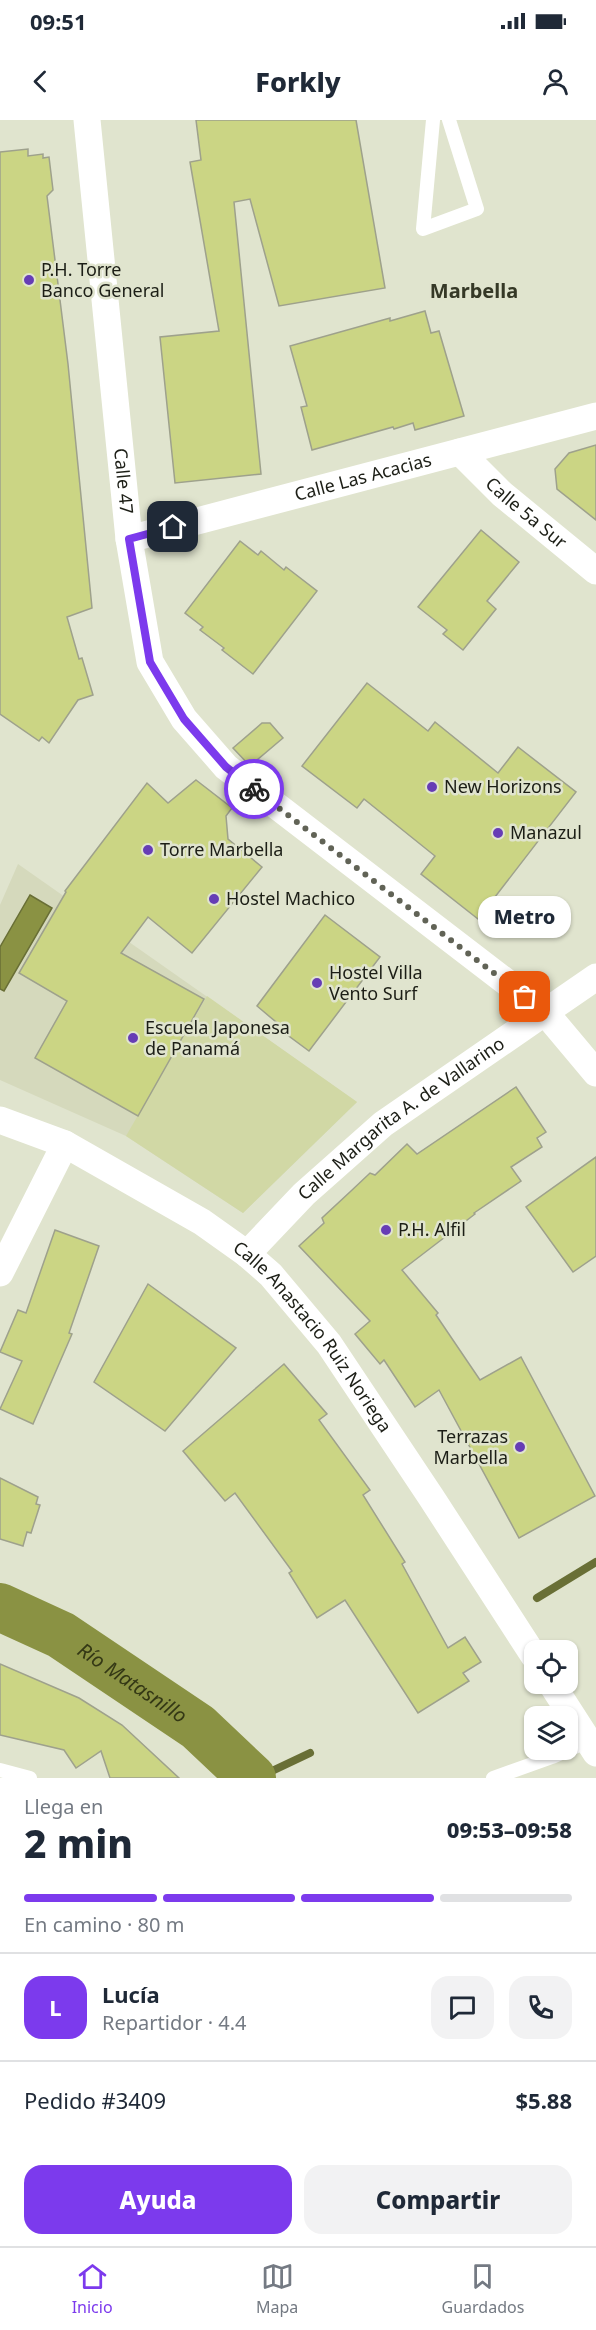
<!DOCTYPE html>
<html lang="es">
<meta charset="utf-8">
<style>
:root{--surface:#fff;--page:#f2f2f3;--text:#1f2937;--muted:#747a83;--line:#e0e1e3;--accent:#7c3aed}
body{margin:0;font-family:"Noto Sans",sans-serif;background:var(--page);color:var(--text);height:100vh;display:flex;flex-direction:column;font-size:22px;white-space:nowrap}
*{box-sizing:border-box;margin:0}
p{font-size:20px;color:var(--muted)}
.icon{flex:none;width:33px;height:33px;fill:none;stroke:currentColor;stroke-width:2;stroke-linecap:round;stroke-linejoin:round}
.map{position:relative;height:1658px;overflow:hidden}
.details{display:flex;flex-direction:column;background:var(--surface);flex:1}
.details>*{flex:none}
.fabs{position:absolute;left:524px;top:1520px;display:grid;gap:12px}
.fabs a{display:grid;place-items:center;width:54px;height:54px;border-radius:12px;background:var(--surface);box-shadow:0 2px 4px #0004;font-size:30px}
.pin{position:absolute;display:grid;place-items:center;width:51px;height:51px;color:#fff;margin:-26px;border-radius:12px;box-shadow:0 3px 9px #0006}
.courier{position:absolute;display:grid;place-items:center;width:60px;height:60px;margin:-30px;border:4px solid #7c3aed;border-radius:50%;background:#fff;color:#222;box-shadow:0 2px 8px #0007}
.bubble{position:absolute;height:42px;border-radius:18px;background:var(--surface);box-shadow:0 2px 4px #0004;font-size:20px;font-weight:800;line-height:42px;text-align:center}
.overview em{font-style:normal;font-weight:800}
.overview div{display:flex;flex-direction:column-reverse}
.overview{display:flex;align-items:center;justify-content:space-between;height:102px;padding:0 24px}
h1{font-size:39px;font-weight:800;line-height:45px}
.bar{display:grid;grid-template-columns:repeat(4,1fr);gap:9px 6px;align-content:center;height:72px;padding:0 24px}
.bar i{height:8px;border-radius:4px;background:var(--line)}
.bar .current{background:var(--accent)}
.bar p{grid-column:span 4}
.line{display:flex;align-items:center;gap:15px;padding:0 24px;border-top:2px solid var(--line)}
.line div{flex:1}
.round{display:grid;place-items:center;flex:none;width:63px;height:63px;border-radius:18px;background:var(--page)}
.button{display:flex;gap:12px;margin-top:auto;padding:12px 24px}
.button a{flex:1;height:69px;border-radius:18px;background:var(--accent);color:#fff;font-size:24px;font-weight:800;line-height:69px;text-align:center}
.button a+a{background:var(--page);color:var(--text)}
.status{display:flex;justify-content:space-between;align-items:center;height:42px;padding:0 30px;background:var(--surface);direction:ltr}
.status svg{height:16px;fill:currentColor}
header{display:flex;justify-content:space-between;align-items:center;height:78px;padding:0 24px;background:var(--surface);font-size:27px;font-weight:800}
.tab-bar{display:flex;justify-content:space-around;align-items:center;height:84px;border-top:2px solid var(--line);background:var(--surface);font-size:16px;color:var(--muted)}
.tab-bar a{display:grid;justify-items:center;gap:3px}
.tab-bar .current{color:var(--accent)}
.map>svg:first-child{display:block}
</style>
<div class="status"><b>09:51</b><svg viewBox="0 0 49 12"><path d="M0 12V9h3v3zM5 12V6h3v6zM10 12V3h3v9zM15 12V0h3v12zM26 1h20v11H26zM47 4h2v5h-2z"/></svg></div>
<header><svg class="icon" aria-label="back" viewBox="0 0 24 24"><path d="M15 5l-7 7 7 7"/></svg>Forkly<svg class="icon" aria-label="person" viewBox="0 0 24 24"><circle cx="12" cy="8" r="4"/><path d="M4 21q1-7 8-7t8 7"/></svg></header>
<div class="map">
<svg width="596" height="1658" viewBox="0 0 596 1658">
<rect width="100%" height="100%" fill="#e0e4ce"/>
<path fill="#d5d9bc" d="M18,744l339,238 -114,111 -117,-77 -126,-56v-175z"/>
<path fill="#d1d8a5" d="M207,876l150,106 -114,111 -117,-77z"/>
<path fill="#8a9243" stroke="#696f36" stroke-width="1.5" d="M30,775l22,13 -48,83 -4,-2v-42z"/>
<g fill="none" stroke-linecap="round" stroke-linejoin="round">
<g stroke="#696f36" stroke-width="8">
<path d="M537,1478l59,-36"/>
<path d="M257,1658l53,-25"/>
</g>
<path stroke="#8a9243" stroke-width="48" id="s1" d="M0,1487l61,28 137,92 54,51"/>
</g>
<g fill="#cbd584" stroke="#9ea18c" stroke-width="1.5">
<path d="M196,0h160l29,168 -106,18 -29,-107 -16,3 27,272 -86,9 -15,-146 59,-6 -29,-169 11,-2z"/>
<path d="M28,29v7l15,-2v4l6,-1 4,33 -6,6 21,168 24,244 -25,9 12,42 3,-1 11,37 -15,5 -29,43 -7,-6 -3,4 -39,-27v-562z"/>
<path d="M425,191l6,22 8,-2 25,85 -49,14 -2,-7 -19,6 -1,-2 -81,23 -11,-43 6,-1 -17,-60 100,-28v3z"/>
<path d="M596,325v75l-39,-31 -2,-20 14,-16z"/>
<path d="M481,410l38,32 -32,39 9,8 -33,41 -20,-16 4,-4 -29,-23z"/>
<path d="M240,421l18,14 3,-4 23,19 2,-3 31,24 -64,83 -31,-24 2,-2 -24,-18 3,-3 -18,-14z"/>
<path d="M367,563l61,48 7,-9 63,51 20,-26 58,45 -98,127 -57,-45 14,-18 -71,-57 -7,9 -55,-42z"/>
<path d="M262,603h8l13,15 -33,28 -17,-18z"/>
<path d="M196,660l36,28 -6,8 2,23 34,28 -70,86 -44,-36 -27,36 83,46 -66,117 -103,-58 32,-57 -48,-28 47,-81 -1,-1 82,-108 21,20z"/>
<path d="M325,795l55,42 -71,94 -35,-26 2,-3 -19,-16z"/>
<path d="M516,967l30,45 -9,6 5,9 -31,20 10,14 -47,32 1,1 -73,56 36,43 -2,2 44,65 41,-23 74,139 -76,42 -80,-148 -24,17 -31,-47 -4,4 -25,-30 15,-13 -71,-75 25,-23 -2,-5 29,-27 19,-18 5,2 32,-31 10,10z"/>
<path d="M596,1037v99l-23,16 -47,-65z"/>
<path d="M55,1110l44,16 -30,87 3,1 -39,90 -33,-15 22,-48 -22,-9 18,-42 8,3z"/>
<path d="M148,1164l88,64 -71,83 -71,-49z"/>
<path d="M284,1244l43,50 -8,6 51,70 -7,5 42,67 -3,2 46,84 17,-11 16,25 -18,11 6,8 -51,32 -73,-113 -28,18 -28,-45 3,-2 -57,-78 -10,8 -42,-50z"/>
<path d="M0,1358l38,19 -2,7 4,1 -9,28 -4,-1 -4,14 -23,-7z"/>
<path d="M0,1544l79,34 43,27 57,53h-69l-9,-27 -25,17 -12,-18 -64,-15z"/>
</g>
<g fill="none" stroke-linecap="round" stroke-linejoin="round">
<g stroke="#fff" stroke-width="14">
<path d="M433,0l-10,109 54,-20 -28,-89"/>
<path d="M0,1650l30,8"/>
<path d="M493,1658l59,-21 36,-16"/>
</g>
<g stroke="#fff" stroke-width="27">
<path id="s2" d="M87,0l42,419 21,123 34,57 42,48 318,244 52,62"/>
<path id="s3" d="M460,332l42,42 94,77"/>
<path id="s4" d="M129,419l467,-123"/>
<path id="s5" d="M0,1000l65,24 137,78 45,32 24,21 58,69 102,153 103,159"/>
<path id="s6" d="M247,1134l57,-60 79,-70 213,-147"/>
<path d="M0,1153l65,-129"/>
<path d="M551,1563l45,70"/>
</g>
</g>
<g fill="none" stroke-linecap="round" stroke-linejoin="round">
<path stroke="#616356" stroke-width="6" stroke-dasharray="0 10.8" d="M254,669l271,208"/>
<path stroke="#7c3aed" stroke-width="8" d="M173,407l-44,12 21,123 34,57 42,48 28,22"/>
</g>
<g fill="#663db5" stroke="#e0e4ce" stroke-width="2">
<circle cx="29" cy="160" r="6"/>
<circle cx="432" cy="667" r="6"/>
<circle cx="498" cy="713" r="6"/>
<circle cx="148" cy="730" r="6"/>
<circle cx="214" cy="779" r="6"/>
<circle cx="317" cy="863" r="6"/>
<circle cx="133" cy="918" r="6"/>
<circle cx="386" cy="1110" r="6"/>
<circle cx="520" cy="1327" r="6"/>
</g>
<g text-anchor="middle" stroke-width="5" stroke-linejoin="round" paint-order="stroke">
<g font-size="18" fill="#1c1e16" stroke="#e0e4ce" text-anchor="start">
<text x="41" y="156">P.H. Torre<tspan x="41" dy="21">Banco General</tspan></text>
<text x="444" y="673">New Horizons</text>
<text x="510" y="719">Manazul</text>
<text x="160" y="736">Torre Marbella</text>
<text x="226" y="785">Hostel Machico</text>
<text x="329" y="859">Hostel Villa<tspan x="329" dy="21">Vento Surf</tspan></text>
<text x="145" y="914">Escuela Japonesa<tspan x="145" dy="21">de Panamá</tspan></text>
<text x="398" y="1116">P.H. Alfil</text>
<text x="508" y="1323" text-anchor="end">Terrazas<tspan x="508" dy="21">Marbella</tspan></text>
</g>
<g font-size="18" fill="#1c1e16" stroke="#e0e4ce">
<text dy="6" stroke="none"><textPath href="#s4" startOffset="242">Calle Las Acacias</textPath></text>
<text dy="6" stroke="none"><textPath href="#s2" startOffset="363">Calle 47</textPath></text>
<text dy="6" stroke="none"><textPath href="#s3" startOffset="90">Calle 5a Sur</textPath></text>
<text dy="6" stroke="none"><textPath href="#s6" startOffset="206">Calle Margarita A. de Vallarino</textPath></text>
<text dy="6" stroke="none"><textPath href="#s5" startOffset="388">Calle Anastacio Ruiz Noriega</textPath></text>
</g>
<g font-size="20" font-weight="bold" fill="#353826" stroke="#e0e4ce">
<text x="474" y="178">Marbella</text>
</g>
<g font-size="20" font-style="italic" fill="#343815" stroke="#e0e4ce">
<text dy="7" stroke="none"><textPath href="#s1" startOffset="153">Río Matasnillo</textPath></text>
</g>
</g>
</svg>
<div class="fabs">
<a><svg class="icon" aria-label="locate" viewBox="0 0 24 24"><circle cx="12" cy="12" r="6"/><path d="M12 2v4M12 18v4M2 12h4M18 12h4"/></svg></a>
<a><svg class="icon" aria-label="layers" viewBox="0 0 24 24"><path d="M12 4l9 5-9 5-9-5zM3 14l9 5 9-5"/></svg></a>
</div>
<div class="pin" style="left:525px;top:877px;background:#ea580c"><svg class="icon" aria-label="bag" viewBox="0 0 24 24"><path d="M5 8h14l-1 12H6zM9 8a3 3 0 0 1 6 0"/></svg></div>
<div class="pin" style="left:173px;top:407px;background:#1f2937"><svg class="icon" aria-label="home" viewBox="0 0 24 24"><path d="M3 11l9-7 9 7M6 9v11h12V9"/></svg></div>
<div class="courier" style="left:254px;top:669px"><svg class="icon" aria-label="bike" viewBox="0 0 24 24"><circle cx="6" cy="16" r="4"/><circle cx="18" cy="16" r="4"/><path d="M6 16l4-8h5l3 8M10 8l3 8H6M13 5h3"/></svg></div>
<div class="bubble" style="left:478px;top:776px;width:93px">Metro</div>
</div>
<section class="details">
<div class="overview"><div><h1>2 min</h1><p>Llega en</p></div><em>09:53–09:58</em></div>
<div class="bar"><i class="current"></i><i class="current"></i><i class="current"></i><i></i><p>En camino · 80 m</p></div>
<div class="line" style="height:108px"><b class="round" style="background:var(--accent);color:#fff">L</b><div><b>Lucía</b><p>Repartidor · 4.4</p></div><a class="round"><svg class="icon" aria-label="chat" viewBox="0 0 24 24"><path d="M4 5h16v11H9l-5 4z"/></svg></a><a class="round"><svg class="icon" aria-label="phone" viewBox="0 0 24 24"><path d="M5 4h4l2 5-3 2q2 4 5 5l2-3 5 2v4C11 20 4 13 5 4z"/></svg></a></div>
<div class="line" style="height:78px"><div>Pedido #3409</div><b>$5.88</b></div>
<div class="button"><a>Ayuda</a><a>Compartir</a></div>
</section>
<nav class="tab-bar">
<a class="current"><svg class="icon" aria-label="home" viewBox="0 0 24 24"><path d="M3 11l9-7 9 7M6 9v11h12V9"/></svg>Inicio</a>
<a><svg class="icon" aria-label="map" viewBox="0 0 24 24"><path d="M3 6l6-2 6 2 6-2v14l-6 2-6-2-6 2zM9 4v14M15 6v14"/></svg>Mapa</a>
<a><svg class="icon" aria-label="saved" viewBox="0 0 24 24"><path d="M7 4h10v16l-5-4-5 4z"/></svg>Guardados</a>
</nav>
